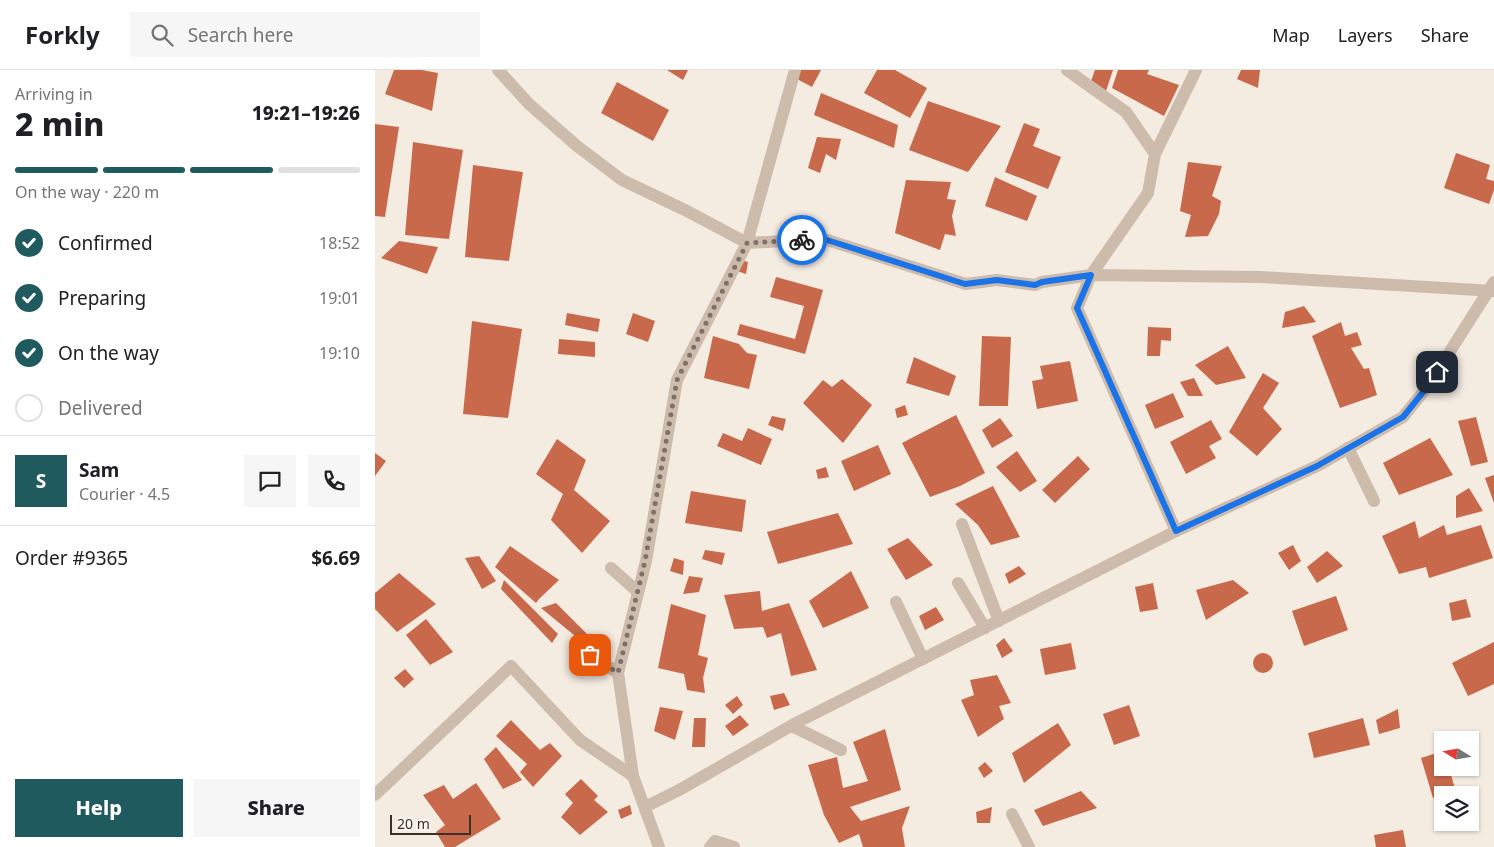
<!DOCTYPE html>
<meta charset="utf-8">
<style>
:root{--surface:#fff;--page:#f6f6f6;--text:#202124;--muted:#757577;--line:#e0e0e0;--accent:#1f5a5e}
body{margin:0;font-family:"Noto Sans",sans-serif;background:var(--page);color:var(--text);height:100vh;display:flex;flex-direction:column;font-size:19px;white-space:nowrap}
*{box-sizing:border-box;margin:0}
p{font-size:16px;color:var(--muted)}
.icon{flex:none;width:28px;height:28px;fill:none;stroke:currentColor;stroke-width:2;stroke-linecap:round;stroke-linejoin:round}
.map{position:relative;flex:1;overflow:hidden}
.sheet{display:flex;flex-direction:column;background:var(--surface);width:375px}
.sheet>*{flex:none}
.needle{width:32px;rotate:281deg}
.fabs{position:absolute;left:1059px;top:661px;display:grid;gap:10px}
.fabs a{display:grid;place-items:center;width:45px;height:45px;border-radius:0px;background:var(--surface);box-shadow:0 1px 4px #0004;font-size:25px}
.scale{position:absolute;left:15px;bottom:12px;width:81px;box-sizing:border-box;padding-left:5px;border:2px solid #3b302b;border-top:0;font-size:14px;line-height:18px;white-space:nowrap;color:#3b302b;-webkit-text-stroke:4px #fbf5ee;paint-order:stroke}
.pin{position:absolute;display:grid;place-items:center;width:42px;height:42px;color:#fff;margin:-21px;border-radius:10px;box-shadow:0 2px 8px #0006}
.courier{position:absolute;display:grid;place-items:center;width:50px;height:50px;margin:-25px;border:4px solid #1a73e8;border-radius:50%;background:#fff;color:#222;box-shadow:0 1px 6px #0007}
.head em{font-style:normal;font-weight:800}
.head div{display:flex;flex-direction:column-reverse}
.head{display:flex;align-items:center;justify-content:space-between;height:85px;padding:0 15px}
h1{font-size:32px;font-weight:800;line-height:38px}
.bar{display:grid;grid-template-columns:repeat(4,1fr);gap:8px 5px;align-content:center;height:60px;padding:0 15px}
.bar i{height:6px;border-radius:4px;background:var(--line)}
.bar .active{background:var(--accent)}
.bar p{grid-column:span 4}
.line{display:flex;align-items:center;gap:12px;padding:0 15px;border-top:1px solid var(--line)}
.line div{flex:1}
.round{display:grid;place-items:center;flex:none;width:52px;height:52px;border-radius:0px;background:var(--page)}
ol{padding:0 15px;list-style:none}
li{display:flex;align-items:center;gap:15px;height:55px}
li p{margin-inline-start:auto}
li .icon{padding:5px;border-radius:50%;background:var(--accent);color:#fff;stroke-width:4}
li:last-child{color:var(--muted)}
li i{width:28px;height:28px;border:2px solid var(--line);border-radius:50%}
.cta{display:flex;gap:10px;margin-top:auto;padding:10px 15px}
.cta a{flex:1;height:58px;border-radius:0px;background:var(--accent);color:#fff;font-size:20px;font-weight:800;line-height:58px;text-align:center}
.cta a+a{background:var(--page);color:var(--text)}
header{display:flex;align-items:center;gap:30px;box-sizing:border-box;height:70px;padding:0 25px;background:var(--surface);border-bottom:1px solid var(--line)}
header strong{font-size:24px}
nav{display:flex;gap:28px;margin-inline-start:auto;font-size:18px}
.search{width:350px;height:45px;background:var(--page);display:flex;align-items:center;gap:12px;box-sizing:border-box;padding:0 18px;border-radius:0px;color:var(--muted);font-size:19px}
main{display:flex;flex:1;min-height:0}
.map>svg:first-child{display:block}
</style>
<header>
<strong>Forkly</strong>
<div class="search"><svg class="icon" aria-label="search" viewBox="0 0 24 24"><circle cx="10" cy="10" r="6"/><path d="M15 15l6 6"/></svg>Search here</div>
<nav><a>Map</a><a>Layers</a><a>Share</a></nav>
</header>
<main>
<section class="sheet">
<div class="head"><div><h1>2 min</h1><p>Arriving in</p></div><em>19:21–19:26</em></div>
<div class="bar"><i class="active"></i><i class="active"></i><i class="active"></i><i></i><p>On the way · 220 m</p></div>
<ol>
<li><svg class="icon" aria-label="check" viewBox="0 0 24 24"><path d="M5 12l5 5 9-10"/></svg>Confirmed<p>18:52</p></li>
<li><svg class="icon" aria-label="check" viewBox="0 0 24 24"><path d="M5 12l5 5 9-10"/></svg>Preparing<p>19:01</p></li>
<li><svg class="icon" aria-label="check" viewBox="0 0 24 24"><path d="M5 12l5 5 9-10"/></svg>On the way<p>19:10</p></li>
<li><i></i>Delivered</li>
</ol>
<div class="line" style="height:90px"><b class="round" style="background:var(--accent);color:#fff">S</b><div><b>Sam</b><p>Courier · 4.5</p></div><a class="round"><svg class="icon" aria-label="chat" viewBox="0 0 24 24"><path d="M4 5h16v11H9l-5 4z"/></svg></a><a class="round"><svg class="icon" aria-label="phone" viewBox="0 0 24 24"><path d="M5 4h4l2 5-3 2q2 4 5 5l2-3 5 2v4C11 20 4 13 5 4z"/></svg></a></div>
<div class="line" style="height:65px"><div>Order #9365</div><b>$6.69</b></div>
<div class="cta"><a>Help</a><a>Share</a></div>
</section>
<div class="map">
<svg width="1119" height="777" viewBox="0 0 1119 777">
<rect width="100%" height="100%" fill="#f4ebe1"/>
<g fill="#c8694b">
<path d="M19,0h28l16,3 -6,38 -47,-17z"/>
<path d="M292,0h21l-5,10z"/>
<path d="M426,0h20l-9,17 -15,-8z"/>
<path d="M502,0h18l32,18 -17,30 -46,-25z"/>
<path d="M720,0h18l-7,21 -15,-10z"/>
<path d="M743,0h31l-2,4 32,11 -15,31 -52,-28z"/>
<path d="M866,0h19l-2,18 -21,-9z"/>
<path d="M242,12l52,28 -16,31 -52,-28z"/>
<path d="M446,23l77,32 -4,23 -80,-33z"/>
<path d="M553,31l73,25 -33,46 -59,-22z"/>
<path d="M649,53l16,6 -7,17 28,11 -13,32 -43,-17z"/>
<path d="M0,54l24,3 -14,90 -10,-1z"/>
<path d="M442,67l24,2 -5,21 -10,-6 -6,19 -12,-5z"/>
<path d="M38,72l50,8 -14,89 -44,-4z"/>
<path d="M1081,83l34,12 -4,14 8,2v9l-5,14 -45,-16z"/>
<path d="M813,92l34,4 -10,30 9,5 -2,13 -11,22 -23,1 6,-22 -11,-4z"/>
<path d="M98,95l50,7 -14,89 -44,-4z"/>
<path d="M620,107l42,19 -10,25 -42,-15z"/>
<path d="M531,110l45,2 -4,17 9,1 -4,16 4,20 -11,-2 -5,16 -45,-17z"/>
<path d="M24,171l39,6 -11,27 -46,-16z"/>
<path d="M365,190l8,2 -2,12 -9,-3z"/>
<path d="M401,207l47,13 -18,64 -68,-19 3,-11 55,15 9,-33 -34,-9z"/>
<path d="M929,236l12,16 -34,6 3,-16z"/>
<path d="M192,243l33,6 -2,13 -33,-7z"/>
<path d="M258,243l22,8 -7,21 -22,-8z"/>
<path d="M97,251l50,8 -14,89 -45,-4z"/>
<path d="M966,252l4,14 12,-4 5,13 -11,3 13,21 5,-1 8,27 -37,13 -28,-72z"/>
<path d="M773,257l23,1v13l-10,-1 -1,16h-13z"/>
<path d="M338,266l26,8 8,9 10,2 -8,34 -45,-11z"/>
<path d="M607,266l29,1 -3,69h-29z"/>
<path d="M184,269l36,3v15l-37,-3z"/>
<path d="M853,276l18,32 -30,7 -21,-20z"/>
<path d="M539,287l42,19 -7,20 -43,-13z"/>
<path d="M695,291l8,40 -41,8 -5,-28 11,-2 -3,-13z"/>
<path d="M888,303l16,10 -16,25 19,21 -25,27 -28,-24z"/>
<path d="M819,308l9,18h-15l-8,-14z"/>
<path d="M467,309l30,26 -29,38 -40,-40 20,-23 9,7z"/>
<path d="M798,323l11,24 -29,12 -10,-24z"/>
<path d="M530,335l3,10 -11,3 -2,-9z"/>
<path d="M581,345l29,58 -25,13 -30,11 -28,-54z"/>
<path d="M397,346l14,3 -3,12 -15,-6z"/>
<path d="M1101,347l12,45 -17,4 -13,-45z"/>
<path d="M625,348l13,18 -21,12 -10,-18z"/>
<path d="M836,350l11,19 -13,7 7,12 -30,16 -16,-32z"/>
<path d="M373,358l24,11 -11,26 -44,-19 6,-13 19,8z"/>
<path d="M1055,368l23,37 -54,20 -16,-32z"/>
<path d="M182,369l29,21 -12,30 36,31 -28,32 -31,-33 12,-26 -27,-20z"/>
<path d="M503,375l13,29 -37,17 -13,-30z"/>
<path d="M642,381l20,30 -17,11 -24,-25z"/>
<path d="M0,383l11,8 -11,15z"/>
<path d="M703,386l12,13 -35,34 -13,-13z"/>
<path d="M451,397l3,10 -11,2 -2,-9z"/>
<path d="M1119,405v28l-9,-25z"/>
<path d="M618,416l27,51 -29,8 -13,-20 -23,-21z"/>
<path d="M1094,418l14,23 -27,7v-22z"/>
<path d="M316,421l55,9 -4,32 -57,-9z"/>
<path d="M463,443l15,31 -75,20 -11,-32z"/>
<path d="M1040,451l4,17 25,-13 3,10 34,-10 12,33 -64,20 -3,-11 -27,7 -17,-38z"/>
<path d="M533,468l25,27 -27,15 -19,-31z"/>
<path d="M918,475l8,16 -12,9 -11,-17z"/>
<path d="M135,476l49,34 -20,19 -3,4 -41,-36z"/>
<path d="M330,480l20,3 -3,12 -20,-6z"/>
<path d="M952,481l16,15 -26,17 -10,-16z"/>
<path d="M104,486l17,25 -14,8 -17,-31z"/>
<path d="M299,488l10,3 -1,14 -13,-4z"/>
<path d="M644,496l7,8 -17,10 -4,-10z"/>
<path d="M476,501l18,37 -46,20 -14,-27z"/>
<path d="M24,503l37,31 -39,28 -22,-23v-16z"/>
<path d="M314,506l14,2 -4,14 -16,2z"/>
<path d="M129,510l54,54 -6,9 -51,-54z"/>
<path d="M858,510l16,13 -43,27 -10,-30z"/>
<path d="M778,513l5,26 -18,3 -5,-25z"/>
<path d="M385,521l2,20 27,-8 28,67 -26,6 -10,-43 -14,5 -4,-11 -29,2 -10,-34z"/>
<path d="M961,526l12,34 -44,16 -12,-35z"/>
<path d="M1091,529l5,18 -19,4 -3,-18z"/>
<path d="M181,533l33,33 -9,4 -39,-32z"/>
<path d="M296,534l35,11 -8,40 10,3 -5,20 2,15 -18,-3 -3,-16 -26,-6z"/>
<path d="M561,537l8,13 -19,10 -6,-14z"/>
<path d="M51,549l27,33 -23,13 -24,-30z"/>
<path d="M629,568l9,13 -11,7 -6,-13z"/>
<path d="M1119,572v42l-26,12 -16,-33z"/>
<path d="M696,573l5,26 -31,6 -5,-26z"/>
<circle cx="888" cy="593" r="10"/>
<path d="M30,599l9,10 -10,9 -10,-10z"/>
<path d="M622,605l14,28 -12,3 5,13 -26,18 -17,-37 13,-5 -4,-15z"/>
<path d="M409,623l6,12 -16,5 -4,-14z"/>
<path d="M362,626l6,9 -10,9 -8,-9z"/>
<path d="M754,635l11,31 -26,9 -11,-31z"/>
<path d="M285,637l23,4 -8,29 -21,-9z"/>
<path d="M1023,639l2,19 -21,6 -3,-14z"/>
<path d="M365,645l9,10 -16,11 -8,-10z"/>
<path d="M319,648h12l-1,29h-13z"/>
<path d="M988,648l7,27 -56,13 -6,-25z"/>
<path d="M136,650l29,30 10,-7 12,13 -29,31 -13,-15 7,-8 -31,-28z"/>
<path d="M683,653l13,22 -47,38 -12,-30z"/>
<path d="M510,659l16,61 -51,17 11,14 49,-15 -8,22 3,19h-42l-4,-13 -20,9 -15,-28 -16,-50 29,-8 6,31 25,-7 -15,-39z"/>
<path d="M121,677l26,33 -19,9 -19,-30z"/>
<path d="M1068,681v17h6l7,24 -23,6 -12,-40z"/>
<path d="M610,692l8,9 -9,7 -6,-10z"/>
<path d="M206,709l17,17 -4,4 14,12 -28,23 -19,-18 12,-14 -8,-9z"/>
<path d="M101,713l25,36 -46,28h-10l-9,-15 9,-7 -22,-30 21,-10 9,14z"/>
<path d="M706,721l16,17 -54,18 -9,-16z"/>
<path d="M255,735l2,9 -11,5 -3,-9z"/>
<path d="M617,737l-2,16h-13l-1,-11z"/>
<path d="M1028,760l3,17h-30l-2,-12z"/>
</g>
<g fill="none" stroke-linecap="round" stroke-linejoin="round">
<g stroke="#cdbbac" stroke-width="12">
<path d="M123,0l31,34 48,42 45,34 65,31 60,32 77,-4 142,45 31,-4 38,5 7,-3 49,-7 169,2 234,14"/>
<path d="M692,0l59,42 29,42 -7,39 -57,82 -14,33 99,223"/>
<path d="M780,84l41,-84"/>
<path d="M973,378l26,53"/>
<path d="M587,454l37,97"/>
<path d="M236,498l27,24"/>
<path d="M583,513l27,45"/>
<path d="M521,532l27,57"/>
<path d="M201,576l42,27"/>
<path d="M417,656l49,24"/>
<path d="M0,725l136,-129 69,74 53,36"/>
<path d="M270,737l36,-18 115,-66 380,-192 141,-65 86,-49 25,-31 66,-104"/>
<path d="M637,744l17,33"/>
<path d="M284,777l-26,-71 -15,-103 28,-112 31,-181 70,-137 48,-173"/>
<path d="M335,777l5,-6 19,6"/>
</g>
</g>
<g fill="none" stroke-linecap="round" stroke-linejoin="round">
<path stroke="#7c716b" stroke-width="5" stroke-dasharray="0 9" d="M215,585l28,18 27,-112 32,-181 70,-137 55,-3"/>
<path stroke="#1a73e8" stroke-width="6" d="M427,170l22,-1 141,45 32,-4 38,5 7,-3 49,-7 -14,33 99,223 141,-65 86,-49 25,-31 9,-14"/>
</g>
</svg>
<div class="fabs">
<a><svg class="needle" viewBox="-14 -14 28 28"><path d="M0-13l5 13h-10z" fill="#e53935"/><path d="M0 13l5-13h-10z" fill="#757577"/></svg></a>
<a><svg class="icon" aria-label="layers" viewBox="0 0 24 24"><path d="M12 4l9 5-9 5-9-5zM3 14l9 5 9-5"/></svg></a>
</div>
<div class="scale">20 m</div>
<div class="pin" style="left:215px;top:585px;background:#ea580c"><svg class="icon" aria-label="bag" viewBox="0 0 24 24"><path d="M5 8h14l-1 12H6zM9 8a3 3 0 0 1 6 0"/></svg></div>
<div class="pin" style="left:1062px;top:302px;background:#1f2937"><svg class="icon" aria-label="home" viewBox="0 0 24 24"><path d="M3 11l9-7 9 7M6 9v11h12V9"/></svg></div>
<div class="courier" style="left:427px;top:170px"><svg class="icon" aria-label="bike" viewBox="0 0 24 24"><circle cx="6" cy="16" r="4"/><circle cx="18" cy="16" r="4"/><path d="M6 16l4-8h5l3 8M10 8l3 8H6M13 5h3"/></svg></div>
</div>
</main>
